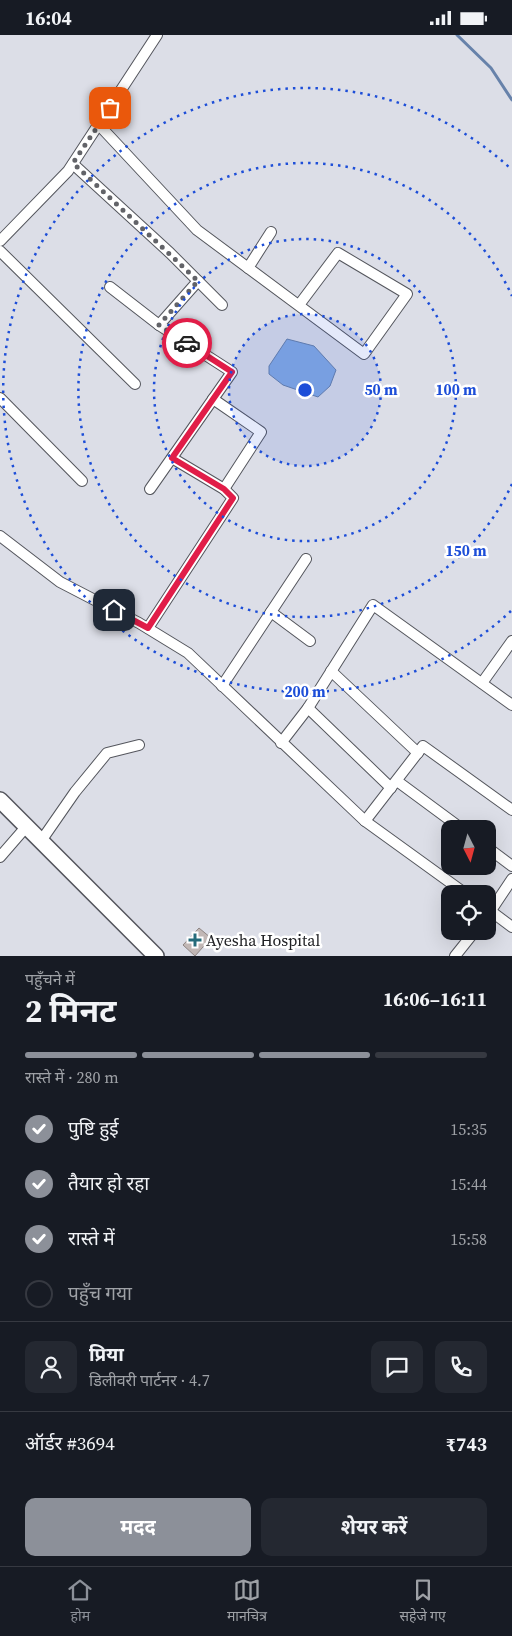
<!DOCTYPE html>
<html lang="hi">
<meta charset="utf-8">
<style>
:root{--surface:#171b24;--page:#242831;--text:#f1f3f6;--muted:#9ea1a6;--line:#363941;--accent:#8c9099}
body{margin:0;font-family:"Source Serif 4","Noto Sans Devanagari",serif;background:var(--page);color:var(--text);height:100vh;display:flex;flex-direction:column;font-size:19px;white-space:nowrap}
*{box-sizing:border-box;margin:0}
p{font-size:16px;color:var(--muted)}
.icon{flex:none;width:28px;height:28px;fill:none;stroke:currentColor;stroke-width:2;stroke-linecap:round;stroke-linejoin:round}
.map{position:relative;height:921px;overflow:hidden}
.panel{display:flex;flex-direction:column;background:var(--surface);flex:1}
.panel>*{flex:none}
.needle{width:32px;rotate:174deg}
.controls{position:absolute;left:441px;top:785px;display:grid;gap:10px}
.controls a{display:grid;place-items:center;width:55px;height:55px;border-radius:10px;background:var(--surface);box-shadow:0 5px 20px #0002;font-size:25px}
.pin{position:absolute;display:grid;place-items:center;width:42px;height:42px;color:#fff;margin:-21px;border-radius:10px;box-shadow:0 2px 8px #0006}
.courier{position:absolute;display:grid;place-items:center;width:50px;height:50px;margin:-25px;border:4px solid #e11d48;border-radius:50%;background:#fff;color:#222;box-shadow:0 1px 6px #0007}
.headline em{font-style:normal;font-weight:700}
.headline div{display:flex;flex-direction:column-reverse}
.headline{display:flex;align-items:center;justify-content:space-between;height:85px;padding:0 25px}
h1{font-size:32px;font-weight:700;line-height:38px}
.bar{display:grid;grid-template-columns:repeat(4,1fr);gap:8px 5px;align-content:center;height:60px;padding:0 25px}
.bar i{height:6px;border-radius:4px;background:var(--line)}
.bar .active{background:var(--accent)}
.bar p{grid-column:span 4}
.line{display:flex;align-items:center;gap:12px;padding:0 25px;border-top:1px solid var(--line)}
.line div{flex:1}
.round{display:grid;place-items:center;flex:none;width:52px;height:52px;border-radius:10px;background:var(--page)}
ol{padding:0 25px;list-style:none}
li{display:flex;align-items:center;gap:15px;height:55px}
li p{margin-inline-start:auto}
li .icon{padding:5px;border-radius:50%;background:var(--accent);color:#fff;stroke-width:4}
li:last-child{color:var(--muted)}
li i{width:28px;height:28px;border:2px solid var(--line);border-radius:50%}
.button{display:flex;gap:10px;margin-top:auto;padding:10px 25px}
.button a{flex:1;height:58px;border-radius:10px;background:var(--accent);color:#fff;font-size:20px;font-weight:700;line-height:58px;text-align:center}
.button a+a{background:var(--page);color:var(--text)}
.status{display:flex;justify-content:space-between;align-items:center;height:35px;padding:0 25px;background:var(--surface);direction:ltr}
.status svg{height:14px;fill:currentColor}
.tabs{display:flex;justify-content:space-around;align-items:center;height:70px;border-top:1px solid var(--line);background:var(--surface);font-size:14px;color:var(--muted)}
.tabs a{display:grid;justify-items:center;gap:2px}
.tabs .active{color:var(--accent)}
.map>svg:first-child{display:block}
</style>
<div class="status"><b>16:04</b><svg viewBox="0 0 49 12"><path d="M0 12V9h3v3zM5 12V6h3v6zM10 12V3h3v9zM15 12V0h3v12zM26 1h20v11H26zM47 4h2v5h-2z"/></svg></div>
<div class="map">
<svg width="512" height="921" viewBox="0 0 512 921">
<rect width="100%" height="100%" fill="#dcdee7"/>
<path fill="#85abe3" stroke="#6782aa" d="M287,304l27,7 22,24 -6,16 -12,11 -35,-12 -14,-11v-8z"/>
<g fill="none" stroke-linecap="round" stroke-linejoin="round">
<path stroke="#6782aa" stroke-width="3" d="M457,0l34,33 21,32"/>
</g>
<path fill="#c1b7b5" stroke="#8f8684" d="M199,893l12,10 -16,18 -12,-11z"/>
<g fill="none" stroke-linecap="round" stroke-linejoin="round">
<g stroke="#54565d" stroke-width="12">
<g id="street">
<path d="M99,90l98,105 167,124 43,-60 -69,-41 -39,52"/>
<path d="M73,129l97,89 52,52"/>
<path d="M0,206l68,-70 89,-136"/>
<path d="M0,216l135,133"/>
<path d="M248,233l23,-36"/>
<path d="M110,252l49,38 73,47 -82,117"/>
<path d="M159,290l39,-44"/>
<path d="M0,363l82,83"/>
<path d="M213,364l48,33 -37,57"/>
<path d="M0,501l60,46 79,41 49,30 177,168 101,73"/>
<path d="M271,577l39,29"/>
<path d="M148,593l85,-130 -9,-9 -52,-31"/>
<path d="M331,636l87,82"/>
<path d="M482,648l30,-42"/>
<path d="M222,651l84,-127"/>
<path d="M308,673l83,80"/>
<path d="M281,708l27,-35 65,-103 139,100"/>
<path d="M397,746l65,48"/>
<path d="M365,786l58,-75 89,64"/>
<path d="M41,806l34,-49 32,-39 32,-8"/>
<path d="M488,813l24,18"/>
<path d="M0,822l26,-30"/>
<path d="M488,874l24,18"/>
<path d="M488,880l24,-36"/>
<path d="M455,921l20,-25"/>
</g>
</g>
<g stroke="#54565d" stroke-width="18">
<path id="secondary" d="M0,765l156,156"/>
</g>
<use href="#street" stroke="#fff" stroke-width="10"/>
<use href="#secondary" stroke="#fff" stroke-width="15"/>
</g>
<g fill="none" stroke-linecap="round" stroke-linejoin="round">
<path stroke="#626368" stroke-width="5" stroke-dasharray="0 9" d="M110,73l-37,55 125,118 -39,44 28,18"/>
<path stroke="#e11d48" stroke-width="6" d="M114,575l34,18 85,-130 -9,-9 -52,-31 60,-86 -45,-29"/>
</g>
<circle cx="305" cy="355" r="76" fill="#1d4ed8" fill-opacity=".12"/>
<g fill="none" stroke="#1d4ed8" stroke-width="2.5" stroke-dasharray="2.5 5">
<circle cx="305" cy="355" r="76"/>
<circle cx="305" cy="355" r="151"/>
<path d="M512 449A227 227 0 1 1 512 261"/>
<path d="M511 576A302 302 0 1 1 511 134"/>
</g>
<path fill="#256b7a" stroke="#fff" stroke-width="2" d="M192.5 897.5h5v5h5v5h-5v5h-5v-5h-5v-5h5z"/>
<g text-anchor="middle" stroke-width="5" stroke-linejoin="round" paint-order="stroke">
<g font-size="16" fill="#202124" stroke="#fff" text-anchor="start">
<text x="206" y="911">Ayesha Hospital</text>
</g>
</g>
<circle cx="305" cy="355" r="8" fill="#1d4ed8" stroke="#fff" stroke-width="2.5"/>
<g font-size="15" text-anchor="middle" font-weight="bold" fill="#1d4ed8" stroke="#fff" stroke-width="5" stroke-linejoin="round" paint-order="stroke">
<text x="381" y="360">50 m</text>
<text x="456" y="360">100 m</text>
<text x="466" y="521">150 m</text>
<text x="305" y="662">200 m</text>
</g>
</svg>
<div class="controls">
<a><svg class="needle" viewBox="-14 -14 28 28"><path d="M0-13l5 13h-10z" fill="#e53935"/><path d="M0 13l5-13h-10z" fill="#9ea1a6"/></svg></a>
<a><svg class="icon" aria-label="locate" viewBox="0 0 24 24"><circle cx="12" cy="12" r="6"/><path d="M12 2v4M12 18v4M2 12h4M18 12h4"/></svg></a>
</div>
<div class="pin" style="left:110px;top:73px;background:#ea580c"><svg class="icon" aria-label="bag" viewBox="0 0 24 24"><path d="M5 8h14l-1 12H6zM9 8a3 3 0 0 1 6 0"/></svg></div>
<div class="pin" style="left:114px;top:575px;background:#1f2937"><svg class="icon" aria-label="home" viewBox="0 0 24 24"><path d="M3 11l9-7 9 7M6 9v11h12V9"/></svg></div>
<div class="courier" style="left:187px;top:308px"><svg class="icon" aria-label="car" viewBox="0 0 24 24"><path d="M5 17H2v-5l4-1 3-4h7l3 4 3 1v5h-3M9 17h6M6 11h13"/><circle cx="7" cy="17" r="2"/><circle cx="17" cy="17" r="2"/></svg></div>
</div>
<section class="panel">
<div class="headline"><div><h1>2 मिनट</h1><p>पहुँचने में</p></div><em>16:06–16:11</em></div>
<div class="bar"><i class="active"></i><i class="active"></i><i class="active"></i><i></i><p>रास्ते में · 280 m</p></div>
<ol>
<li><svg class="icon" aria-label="check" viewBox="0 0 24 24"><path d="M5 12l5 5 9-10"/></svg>पुष्टि हुई<p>15:35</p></li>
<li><svg class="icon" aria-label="check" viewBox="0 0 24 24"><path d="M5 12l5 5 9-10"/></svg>तैयार हो रहा<p>15:44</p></li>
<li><svg class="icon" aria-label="check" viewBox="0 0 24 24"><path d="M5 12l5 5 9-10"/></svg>रास्ते में<p>15:58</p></li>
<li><i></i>पहुँच गया</li>
</ol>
<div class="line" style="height:90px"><a class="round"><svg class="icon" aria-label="person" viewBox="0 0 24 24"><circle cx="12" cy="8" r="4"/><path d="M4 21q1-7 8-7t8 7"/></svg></a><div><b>प्रिया</b><p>डिलीवरी पार्टनर · 4.7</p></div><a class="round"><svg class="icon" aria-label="chat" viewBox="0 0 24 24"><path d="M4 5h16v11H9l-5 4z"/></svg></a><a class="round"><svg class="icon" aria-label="phone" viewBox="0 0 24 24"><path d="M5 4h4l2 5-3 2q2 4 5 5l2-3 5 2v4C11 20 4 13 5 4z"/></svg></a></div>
<div class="line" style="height:65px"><div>ऑर्डर #3694</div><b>₹743</b></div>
<div class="button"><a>मदद</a><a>शेयर करें</a></div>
</section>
<nav class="tabs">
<a class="active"><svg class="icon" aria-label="home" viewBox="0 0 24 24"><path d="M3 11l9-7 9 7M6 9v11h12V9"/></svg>होम</a>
<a><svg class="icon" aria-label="map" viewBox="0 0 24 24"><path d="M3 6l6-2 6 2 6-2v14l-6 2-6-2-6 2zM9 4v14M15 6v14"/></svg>मानचित्र</a>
<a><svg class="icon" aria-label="saved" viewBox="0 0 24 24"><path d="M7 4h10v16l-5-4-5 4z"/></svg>सहेजे गए</a>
</nav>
